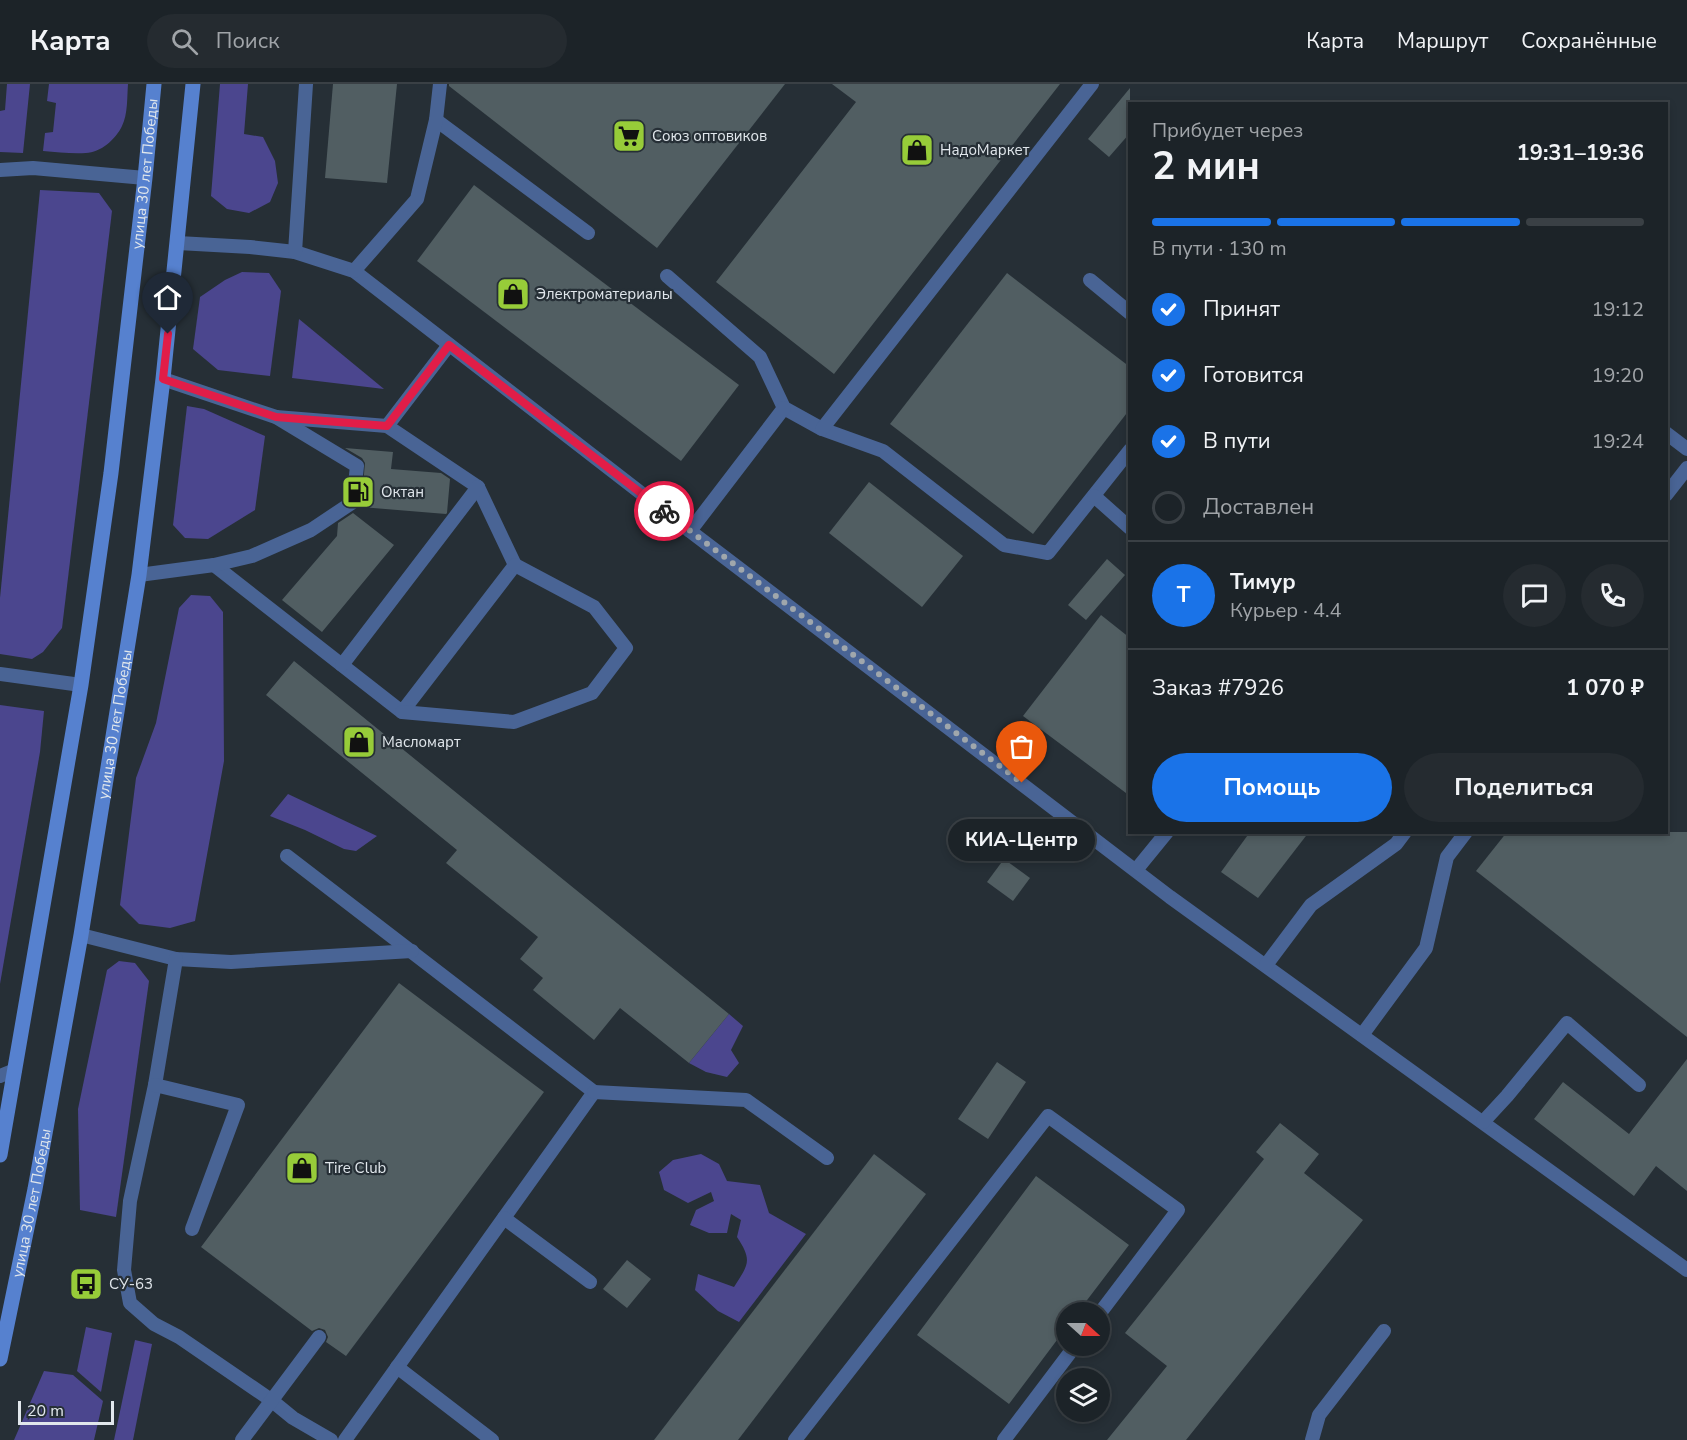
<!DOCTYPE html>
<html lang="ru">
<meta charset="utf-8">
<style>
:root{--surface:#1c2328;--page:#252b30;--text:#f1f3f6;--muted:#a0a4a8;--line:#3a4045;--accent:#1a73e8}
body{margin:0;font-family:"Nunito Sans",sans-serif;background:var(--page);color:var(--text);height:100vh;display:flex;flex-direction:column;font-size:22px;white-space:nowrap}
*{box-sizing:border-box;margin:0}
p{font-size:20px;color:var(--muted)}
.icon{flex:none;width:33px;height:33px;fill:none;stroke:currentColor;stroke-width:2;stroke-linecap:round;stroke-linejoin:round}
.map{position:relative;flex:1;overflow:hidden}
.details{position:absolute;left:1128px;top:18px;width:540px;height:732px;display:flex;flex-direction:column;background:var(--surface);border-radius:0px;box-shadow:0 3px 9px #0003,0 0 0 2px var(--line)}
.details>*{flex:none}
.needle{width:39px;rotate:111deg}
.fabs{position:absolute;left:1056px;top:1218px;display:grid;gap:12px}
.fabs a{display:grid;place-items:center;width:54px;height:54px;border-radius:50%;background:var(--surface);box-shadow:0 3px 9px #0003,0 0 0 2px var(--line);font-size:30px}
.scale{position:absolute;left:18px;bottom:15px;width:96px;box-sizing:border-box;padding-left:6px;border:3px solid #e1e7ec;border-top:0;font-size:16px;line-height:21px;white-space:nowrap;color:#e1e7ec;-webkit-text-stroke:4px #262f36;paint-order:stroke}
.pin{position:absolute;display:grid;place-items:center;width:51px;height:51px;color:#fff;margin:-62px -26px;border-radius:50% 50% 50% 0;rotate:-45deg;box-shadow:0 0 6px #0007}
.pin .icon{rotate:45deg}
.courier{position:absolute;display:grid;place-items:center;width:60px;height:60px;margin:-30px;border:4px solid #e11d48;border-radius:50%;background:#fff;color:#222;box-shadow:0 2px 8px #0007}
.bubble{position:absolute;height:42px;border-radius:21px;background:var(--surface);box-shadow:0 3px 9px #0003,0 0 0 2px var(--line);font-size:20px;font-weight:700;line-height:42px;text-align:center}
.summary em{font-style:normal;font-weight:700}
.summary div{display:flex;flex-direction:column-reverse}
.summary{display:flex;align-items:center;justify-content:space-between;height:102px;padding:0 24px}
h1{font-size:39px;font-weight:700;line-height:45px}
.bar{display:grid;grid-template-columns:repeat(4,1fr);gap:9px 6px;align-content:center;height:72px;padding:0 24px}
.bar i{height:8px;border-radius:4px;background:var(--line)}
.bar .on{background:var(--accent)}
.bar p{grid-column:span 4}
.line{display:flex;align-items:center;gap:15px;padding:0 24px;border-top:2px solid var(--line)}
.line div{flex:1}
.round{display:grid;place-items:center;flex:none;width:63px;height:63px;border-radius:32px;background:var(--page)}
ol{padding:0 24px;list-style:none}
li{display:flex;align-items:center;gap:18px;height:66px}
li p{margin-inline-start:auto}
li .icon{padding:6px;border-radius:50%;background:var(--accent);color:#fff;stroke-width:4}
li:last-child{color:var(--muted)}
li i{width:33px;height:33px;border:3px solid var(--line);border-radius:50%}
.cta{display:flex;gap:12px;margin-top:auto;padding:12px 24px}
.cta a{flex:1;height:69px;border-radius:36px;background:var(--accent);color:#fff;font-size:24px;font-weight:700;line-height:69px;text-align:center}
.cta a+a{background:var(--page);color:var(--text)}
header{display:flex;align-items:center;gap:36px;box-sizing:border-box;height:84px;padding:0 30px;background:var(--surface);border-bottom:2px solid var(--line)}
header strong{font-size:28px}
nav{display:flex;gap:33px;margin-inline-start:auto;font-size:21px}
.search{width:420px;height:54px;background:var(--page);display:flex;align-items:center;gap:15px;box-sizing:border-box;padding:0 21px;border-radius:33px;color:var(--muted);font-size:22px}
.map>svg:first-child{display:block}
</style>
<header>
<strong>Карта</strong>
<div class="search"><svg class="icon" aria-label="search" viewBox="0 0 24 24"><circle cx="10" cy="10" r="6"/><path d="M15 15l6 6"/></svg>Поиск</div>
<nav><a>Карта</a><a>Маршрут</a><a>Сохранённые</a></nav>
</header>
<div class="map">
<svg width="1687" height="1356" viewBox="0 0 1687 1356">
<rect width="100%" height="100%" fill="#262f36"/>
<g fill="#4b468e">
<path d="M7,0h23l-7,69 -23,-1v-41l5,-1z"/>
<path d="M49,0h79c-1,13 0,30 -6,42 -6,13 -22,27 -36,27 -14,1 -29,-1 -43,-2l2,-18 8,-1 3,-29 -9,-2z"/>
<path d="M220,0h28l-4,50 19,3 12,24 3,22 -8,19 -21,11 -22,-4 -16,-13z"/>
<path d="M40,106l59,3 13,18 -50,417 -19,24 -11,7 -32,-5v-56z"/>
<path d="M242,188l27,1 12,18 -11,85 -52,-6 -25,-21 7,-52 25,-17z"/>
<path d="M299,235l85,70 -92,-11z"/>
<path d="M187,322l17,3 61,27 -10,74 -47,29 -23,-1 -12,-13z"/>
<path d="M191,511l19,1 13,16 1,149 -29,160 -25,7 -31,-4 -19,-19 16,-127 20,-55 23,-115z"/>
<path d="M0,621l44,6 -4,41 -40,232z"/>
<path d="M288,710l89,42 -21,15 -12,-2 -39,-19 -35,-14z"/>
<path d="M119,877l16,2 14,18 -33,236 -36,-7 -2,-101 29,-139z"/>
<path d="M729,930l14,12 -12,24 8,13 -12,14 -21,-5 -17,-9z"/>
<path d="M701,1070l18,10 8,17 33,4 9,28 37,21 -67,88 -21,-11 -23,-21 3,-16 36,13c14,-22 19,-26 3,-50l4,-17 -10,-6 -4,19h-18l-19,-8 6,-15 18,-9 -3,-9 -23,11 -24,-13 -5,-18 14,-12z"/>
<path d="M86,1243l26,6 -11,59 -24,-21z"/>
<path d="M135,1256l17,4 -19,96h-19z"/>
<path d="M44,1287l29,4 30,26 -9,39h-80z"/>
</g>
<g fill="#515e62">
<path d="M333,0h64l-10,99 -62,-5z"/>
<path d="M449,0h336l-128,164 -208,-162z"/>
<path d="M832,0h228l-226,290 -118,-92 140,-180z"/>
<path d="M1130,4v45l-21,24 -21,-18z"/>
<path d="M474,101l265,200 -58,76 -264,-200z"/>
<path d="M1007,189l123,94v42l-97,125 -143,-110z"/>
<path d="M345,364l48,4 -2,17 50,4 9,6 -3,34 -1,1 -85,-7 4,-44 -3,-5z"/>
<path d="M869,398l94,74 -41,51 -93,-74z"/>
<path d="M353,429l41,32 -72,87 -40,-32 55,-64 1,-13z"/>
<path d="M1107,475l18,16 -39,45 -18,-15z"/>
<path d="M1101,531l29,23v158l-107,-80z"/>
<path d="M294,577l435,353 -40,49 -69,-55 -26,32 -61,-50 10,-12 -23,-19 18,-22 -92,-74 11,-13 -191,-155z"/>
<path d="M1250,748h59l-51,66 -37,-26z"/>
<path d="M1507,748h180v205l-211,-166z"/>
<path d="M1004,775l26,19 -17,23 -26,-19z"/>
<path d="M399,899l145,109 -198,264 -20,-14 2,-5 -3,-7 -6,-2 -7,3 -111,-84z"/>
<path d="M1687,975v132l-31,-25 -22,30 -100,-77 29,-37 66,52z"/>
<path d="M997,978l29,20 -38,57 -30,-20z"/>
<path d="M1280,1039l39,31 -15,19 59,47 -177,220h-79l60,-74 -42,-33 139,-174 -8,-7z"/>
<path d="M874,1070l52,40 -188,246h-84z"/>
<path d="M1036,1092l93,69 -51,67h-12v16l-57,76 -92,-69z"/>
<path d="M627,1176l24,19 -24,29 -24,-19z"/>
</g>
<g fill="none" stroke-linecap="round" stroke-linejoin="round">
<g stroke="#496495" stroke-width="14">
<path d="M436,36l152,113"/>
<path d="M0,86l33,-2 112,10"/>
<path d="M178,159l72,4 45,5 59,19 336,260 480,366 517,373"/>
<path d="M295,168l11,-168"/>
<path d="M354,187l63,-72 19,-79 4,-36"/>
<path d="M667,192l93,81 24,51 38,21 61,22 121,94 44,8 82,-103"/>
<path d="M1090,196l40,33"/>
<path d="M387,342l62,-81"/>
<path d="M822,345l270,-345"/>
<path d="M1666,349l21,16"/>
<path d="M1666,411l21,-27"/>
<path d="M1094,412l36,32"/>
<path d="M690,447l94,-123"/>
<path d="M214,481l188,147 113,-147 -37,-78 -91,-61 -111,-9"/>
<path d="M139,491l75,-10 38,-9 59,-26 42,-28 4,-36 -81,-49 -113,-38"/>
<path d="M342,581l136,-178"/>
<path d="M0,590l81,11"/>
<path d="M402,628l112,10 78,-29 34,-45 -32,-41 -79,-42"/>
<path d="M287,772l307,236 -249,348"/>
<path d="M1136,786l31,-38"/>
<path d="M81,851l95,24 55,3 181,-11"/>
<path d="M176,875l-21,126 -25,116 -6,69 6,33 24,21 25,13 92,63 22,18 38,22"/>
<path d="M1266,881l45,-60 85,-61 9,-12"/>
<path d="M1362,951l64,-87 21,-91 19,-25"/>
<path d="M0,992l15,-6"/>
<path d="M155,1001l83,20 -46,124"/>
<path d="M594,1008l152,8 81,58"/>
<path d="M1483,1038l24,-26 60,-73 72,62"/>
<path d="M504,1134l86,64"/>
<path d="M397,1283l95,73"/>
<path d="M242,1356l77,-103"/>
<path d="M795,1356l253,-324 130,94 -78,103"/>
<path d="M1004,1356l71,-94"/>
<path d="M1312,1356l7,-25 65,-84"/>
</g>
<g stroke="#5681cf" stroke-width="15">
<path id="s1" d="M0,1071l81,-470 30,-212 34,-295 9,-94"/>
<path id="s2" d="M0,1275l35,-170 46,-254 58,-360 24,-196 30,-295"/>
</g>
</g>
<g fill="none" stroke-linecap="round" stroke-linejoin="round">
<path stroke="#a0a7ac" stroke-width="6" stroke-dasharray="0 10.8" d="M664,427l358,272"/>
<path stroke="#e11d48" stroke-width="8" d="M168,250l-5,45 113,38 111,9 62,-81 215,166"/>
</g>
<defs>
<g id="supermarket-square" transform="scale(1.725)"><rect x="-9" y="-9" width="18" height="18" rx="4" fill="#97cc39" stroke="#262f36"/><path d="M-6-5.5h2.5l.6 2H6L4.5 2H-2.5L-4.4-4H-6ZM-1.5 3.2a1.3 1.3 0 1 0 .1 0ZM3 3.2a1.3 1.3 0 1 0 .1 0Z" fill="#111"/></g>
<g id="shop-square" transform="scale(1.725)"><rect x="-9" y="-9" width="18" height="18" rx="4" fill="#97cc39" stroke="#262f36"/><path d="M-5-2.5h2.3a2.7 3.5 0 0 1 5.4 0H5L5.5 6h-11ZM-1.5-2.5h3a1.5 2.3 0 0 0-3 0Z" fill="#111"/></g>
<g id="fuel-square" transform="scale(1.725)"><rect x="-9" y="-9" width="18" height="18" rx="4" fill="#97cc39" stroke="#262f36"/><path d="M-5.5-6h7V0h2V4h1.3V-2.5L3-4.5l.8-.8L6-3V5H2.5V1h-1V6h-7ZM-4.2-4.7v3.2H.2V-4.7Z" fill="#111"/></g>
<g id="bus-square" transform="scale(1.725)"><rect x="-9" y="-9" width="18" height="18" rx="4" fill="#97cc39" stroke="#262f36"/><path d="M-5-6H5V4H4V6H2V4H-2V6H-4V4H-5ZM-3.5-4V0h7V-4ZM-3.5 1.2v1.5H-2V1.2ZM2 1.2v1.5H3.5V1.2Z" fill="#111"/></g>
</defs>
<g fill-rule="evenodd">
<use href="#supermarket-square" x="629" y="52"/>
<use href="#shop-square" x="917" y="66"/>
<use href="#shop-square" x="513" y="210"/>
<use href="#fuel-square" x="358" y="408"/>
<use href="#shop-square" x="359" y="658"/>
<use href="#shop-square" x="302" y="1084"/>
<use href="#bus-square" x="86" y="1200"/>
</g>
<g text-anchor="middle" stroke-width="4.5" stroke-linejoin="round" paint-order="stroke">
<g font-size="15" fill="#e1e7ec" stroke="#262f36" text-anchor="start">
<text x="652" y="57">Союз оптовиков</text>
<text x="940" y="71">НадоМаркет</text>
<text x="536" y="215">Электроматериалы</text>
<text x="381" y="413">Октан</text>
<text x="382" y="663">Масломарт</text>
<text x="325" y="1089">Tire Club</text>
<text x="109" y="1205">СУ-63</text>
</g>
<g font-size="15" fill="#e1e7ec" stroke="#262f36">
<text dy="5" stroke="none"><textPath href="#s1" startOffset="992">улица 30 лет Победы</textPath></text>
<text dy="5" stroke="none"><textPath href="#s2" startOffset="645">улица 30 лет Победы</textPath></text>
<text dy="5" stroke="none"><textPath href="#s2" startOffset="159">улица 30 лет Победы</textPath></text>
</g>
</g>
</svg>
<div class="fabs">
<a><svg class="needle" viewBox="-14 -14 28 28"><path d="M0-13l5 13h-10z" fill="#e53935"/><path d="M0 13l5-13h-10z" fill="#a0a4a8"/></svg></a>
<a><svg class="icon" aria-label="layers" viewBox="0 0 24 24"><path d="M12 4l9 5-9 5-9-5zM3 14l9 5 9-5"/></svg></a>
</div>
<div class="scale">20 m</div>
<div class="pin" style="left:1022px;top:699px;background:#ea580c"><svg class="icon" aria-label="bag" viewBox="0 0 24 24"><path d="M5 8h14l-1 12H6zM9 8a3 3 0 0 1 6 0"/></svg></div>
<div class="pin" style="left:168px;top:250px;background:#1f2937"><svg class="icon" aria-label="home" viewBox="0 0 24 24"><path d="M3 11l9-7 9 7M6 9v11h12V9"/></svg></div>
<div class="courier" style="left:664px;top:427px"><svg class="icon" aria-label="bike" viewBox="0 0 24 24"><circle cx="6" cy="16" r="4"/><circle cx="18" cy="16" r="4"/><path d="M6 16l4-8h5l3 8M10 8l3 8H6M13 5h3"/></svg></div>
<div class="bubble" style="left:948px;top:735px;width:147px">КИА-Центр</div>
<section class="details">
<div class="summary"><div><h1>2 мин</h1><p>Прибудет через</p></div><em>19:31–19:36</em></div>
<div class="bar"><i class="on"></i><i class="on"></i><i class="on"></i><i></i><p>В пути · 130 m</p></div>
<ol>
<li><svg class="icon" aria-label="check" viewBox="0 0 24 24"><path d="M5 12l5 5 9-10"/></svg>Принят<p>19:12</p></li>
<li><svg class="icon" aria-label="check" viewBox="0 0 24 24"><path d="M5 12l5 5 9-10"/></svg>Готовится<p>19:20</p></li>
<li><svg class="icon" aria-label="check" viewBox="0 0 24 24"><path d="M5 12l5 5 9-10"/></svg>В пути<p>19:24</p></li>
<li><i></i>Доставлен</li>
</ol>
<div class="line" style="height:108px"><b class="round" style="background:var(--accent);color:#fff">Т</b><div><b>Тимур</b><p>Курьер · 4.4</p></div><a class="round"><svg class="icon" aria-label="chat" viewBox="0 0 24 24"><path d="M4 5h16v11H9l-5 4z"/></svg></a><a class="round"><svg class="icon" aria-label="phone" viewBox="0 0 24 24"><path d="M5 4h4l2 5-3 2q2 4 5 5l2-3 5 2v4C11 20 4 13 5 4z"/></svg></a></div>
<div class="line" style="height:78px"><div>Заказ #7926</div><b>1 070 ₽</b></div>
<div class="cta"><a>Помощь</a><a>Поделиться</a></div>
</section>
</div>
